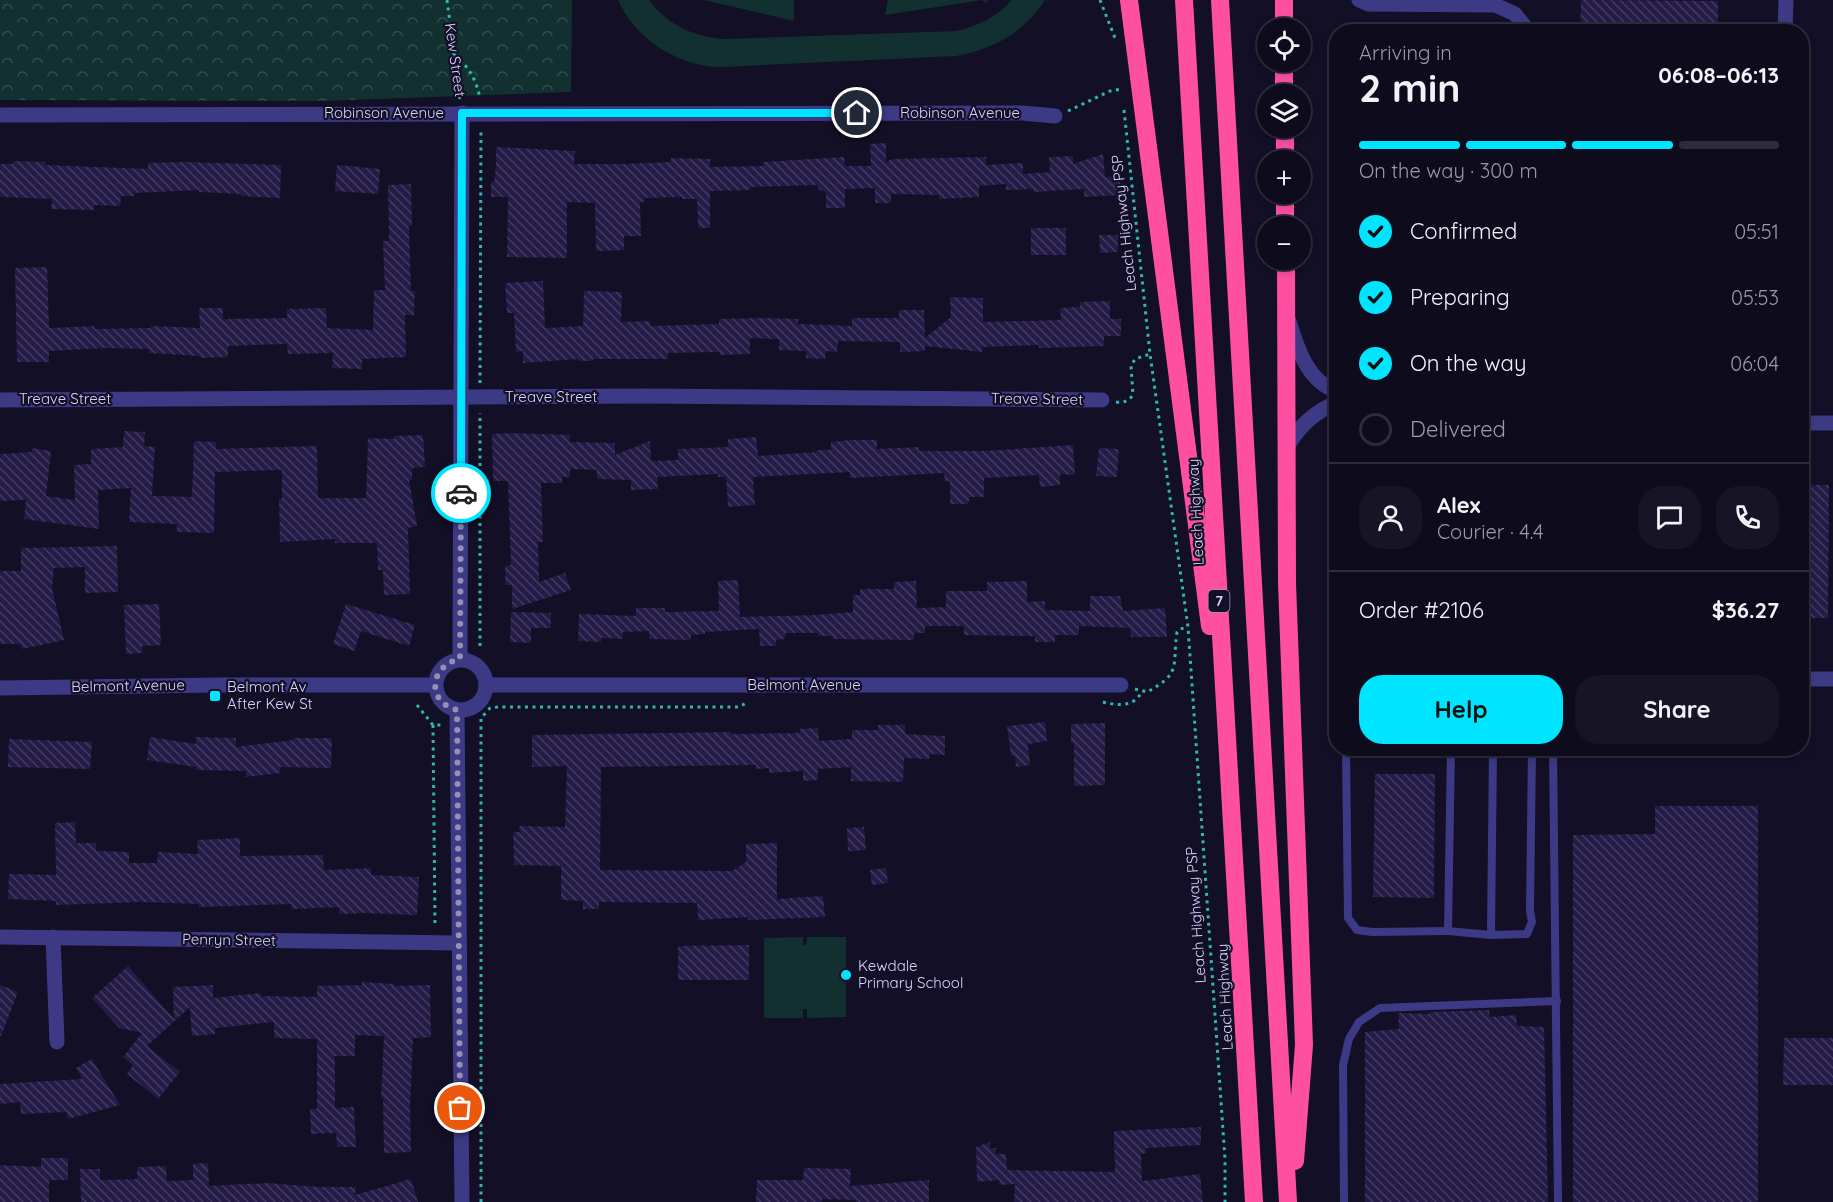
<!DOCTYPE html>
<meta charset="utf-8">
<style>
:root{--surface:#0e0b1c;--page:#171425;--text:#f1f3f6;--muted:#9b9ba3;--line:#2e2b3b;--accent:#00e5ff}
body{margin:0;font-family:Quicksand,sans-serif;background:var(--page);color:var(--text);height:100vh;display:flex;flex-direction:column;font-size:22px;white-space:nowrap}
*{box-sizing:border-box;margin:0}
p{font-size:20px;color:var(--muted)}
.icon{flex:none;width:33px;height:33px;fill:none;stroke:currentColor;stroke-width:2;stroke-linecap:round;stroke-linejoin:round}
.map{position:relative;flex:1;overflow:hidden}
.sheet{position:absolute;left:1329px;top:24px;width:480px;height:732px;display:flex;flex-direction:column;background:var(--surface);border-radius:24px;box-shadow:0 3px 9px #0003,0 0 0 2px var(--line)}
.sheet>*{flex:none}
.controls{position:absolute;left:1257px;top:18px;display:grid;gap:12px}
.controls a{display:grid;place-items:center;width:54px;height:54px;border-radius:50%;background:var(--surface);box-shadow:0 3px 9px #0003,0 0 0 2px var(--line);font-size:30px}
.pin{position:absolute;display:grid;place-items:center;width:51px;height:51px;color:#fff;margin:-26px;border:3px solid #fff;border-radius:50%;box-shadow:0 2px 6px #0007}
.courier{position:absolute;display:grid;place-items:center;width:60px;height:60px;margin:-30px;border:4px solid #00e5ff;border-radius:50%;background:#fff;color:#222;box-shadow:0 2px 8px #0007}
.summary em{font-style:normal;font-weight:700}
.summary div{display:flex;flex-direction:column-reverse}
.summary{display:flex;align-items:center;justify-content:space-between;height:102px;padding:0 30px}
h1{font-size:39px;font-weight:700;line-height:45px}
.bar{display:grid;grid-template-columns:repeat(4,1fr);gap:9px 6px;align-content:center;height:72px;padding:0 30px}
.bar i{height:8px;border-radius:4px;background:var(--line)}
.bar .current{background:var(--accent)}
.bar p{grid-column:span 4}
.line{display:flex;align-items:center;gap:15px;padding:0 30px;border-top:2px solid var(--line)}
.line div{flex:1}
.round{display:grid;place-items:center;flex:none;width:63px;height:63px;border-radius:24px;background:var(--page)}
ol{padding:0 30px;list-style:none}
li{display:flex;align-items:center;gap:18px;height:66px}
li p{margin-inline-start:auto}
li .icon{padding:6px;border-radius:50%;background:var(--accent);color:#111;stroke-width:4}
li:last-child{color:var(--muted)}
li i{width:33px;height:33px;border:3px solid var(--line);border-radius:50%}
.button{display:flex;gap:12px;margin-top:auto;padding:12px 30px}
.button a{flex:1;height:69px;border-radius:24px;background:var(--accent);color:#111;font-size:24px;font-weight:700;line-height:69px;text-align:center}
.button a+a{background:var(--page);color:var(--text)}
.map>svg:first-child{display:block}
</style>
<div class="map">
<svg width="1833" height="1202" viewBox="0 0 1833 1202">
<defs>
<pattern id="park-crowns" width="20" height="18" patternUnits="userSpaceOnUse" patternTransform="scale(1.5)"><rect width="20" height="18" fill="#12302f"/><path d="M2 6a3 3 0 1 1 6 0M12 15a3 3 0 1 1 6 0" fill="none" stroke="#344d4e"/></pattern>
<pattern id="building-back-hatch" width="6" height="6" patternUnits="userSpaceOnUse" patternTransform="scale(1.5)"><rect width="6" height="6" fill="#241b47"/><path d="M-1 5l2 2M0 0l6 6M5-1l2 2" fill="none" stroke="#433b63"/></pattern>
</defs>
<rect width="100%" height="100%" fill="#130f26"/>
<path fill="url(#park-crowns)" d="M0,0h572l-1,92 -250,9 -321,-1z"/>
<g fill="#12302f">
<path d="M618,0h31c19,25 44,37 76,39l232,-8c22,-6 40,-14 55,-31h33c-22,33 -51,49 -89,56l-235,11c-42,0 -86,-28 -103,-67z"/>
<path d="M704,0h90v21z"/>
<path d="M888,0h100l-2,3 -4,-3 -97,15z"/>
<path d="M803,937v8h3l1,-8h39v80l-39,1v-9h-4v9h-39v-80z"/>
</g>
<g fill="url(#building-back-hatch)">
<path d="M1581,0l137,1v31h-138z"/>
<path d="M886,143v20l5,-4 95,-2v8l37,-2v11l27,-2 -1,-15 24,-1v8l30,-10 2,23 15,-1 1,19 -37,2v-8l-51,3v-3l-27,1v-6l-27,2v11l-40,2v-4l-48,-1v9h-16v-15l-30,1v19h-19v-16l-7,-2 -2,-5 -67,2v3l-40,1v37h-12l-1,-29h-15v-2l-38,1v4h-4l1,34h-17v14l-28,1 -1,-48 -28,-1v56l-60,-1 1,-60h-17v-15h3l2,-15v-20l79,4 -1,13h50l47,-2v-4l39,1v8l53,-1v-4l81,-5 1,9h26l-1,-22z"/>
<path d="M13,161l32,1v3l103,4v-6l37,-1 96,3 -1,33 -39,-2v-2l-42,-2v-2l-65,3v3h-13l-1,10 -26,-1v5l-43,-1 1,-10 -52,-2v-33h13z"/>
<path d="M337,165l43,4 -2,25 -43,-3z"/>
<path d="M411,184l1,42h-3l2,65h4l-1,24h-9l1,42 -44,2v10l-30,-1 1,-15 -45,1 -1,-10 -59,2v11l-27,1 -1,-2 -51,-3v-4l-42,-1 -58,3v11h-32l-2,-94 32,-1 2,61 45,-2 1,3 56,-1v-2l49,2 -1,-20h24v11l64,-1v-9l39,-1 1,20 46,2 1,-40h11l-2,-49h6l-1,-56z"/>
<rect x="1031" y="228" width="35" height="27"/>
<path d="M1099,235h19v17l-18,1z"/>
<path d="M543,281l2,47 38,-2 1,-35 38,1 -1,30 29,-1v5l69,-2v-5l43,-1 36,1v5l54,2v-8h47v-8h25l1,28 26,-21 -1,-20 33,1v24l78,-2 -1,-12 20,-1v-5l30,-1v18h11v17h-17v10l-65,2v-3l-57,2v5l-57,-6v5l-25,1v-10l-62,-1 -1,11 -11,-1 -1,8 -19,-1v-7l-27,-1v-11l-29,-1v16l-30,1v-3l-52,1v6h-75v2h-15v-2l-55,4v-12l-7,1 -2,-39h-7l-2,-30z"/>
<path d="M124,431l21,1 -1,14 11,1 -3,49 40,1 2,-56 22,1v7l101,-3 1,52h48l2,-60 26,1v-3l29,-1 2,32 -13,1v12h-3l8,46 -9,2 2,66 -26,1 -1,-25h-5l-1,-27h-42v-4l-55,3 -1,-43h3v-29l-67,2 -1,61 -37,-1v-8l-48,-2 2,-34 -33,2 1,39 -75,-10 2,-19 -26,1v-47l32,-2v-4l19,3 -5,45 29,4 -1,-35 17,-1v-15l32,-2z"/>
<path d="M511,433l59,2v7l45,1v12l35,-14 1,20 27,-1v-11l50,-2v-8l28,-2 2,19 59,-4v-2h14v-8l18,-2h28v9l42,-2v4h65l89,-6 2,30 -15,-1v11l-20,2 -1,-12 -55,3v19h-14l-2,7h-18v-23l-5,1 -1,-9 -94,5v-6l-97,5 2,28 -27,2 -2,-30h-8v-3l-61,3 1,12 -27,1v-10l-34,-1v-9l-27,-1v8h-8v6h-21l2,59h-5l1,40 26,-9 6,17 -59,19v-24h-7v-19l6,-1 -3,-84h-15l-1,-47z"/>
<path d="M1099,448l20,1 -2,28 -21,-1z"/>
<path d="M1802,485h27l-1,133h-26z"/>
<path d="M117,546l1,46 -33,1v-26l-31,1 -2,20 12,52 -42,9 -1,-5h-21v-73h21v-23z"/>
<path d="M738,580l2,37 76,-2 37,-3v-17h7v-6h34v-7l22,-1 1,27 29,-1v-16h41v-9l40,-1v21l18,-1v9l45,1v-15h30l3,15 42,-3 2,29h-36l-1,-9 -51,-2v9h-24v7h-20v-6l-71,-1v-9h-39v7h-11v7l-81,-1v-3h-13l-3,-3h-31l-2,6 -8,1v6h-16l-1,-17 -54,3v2l-14,1v5l-42,-1v-8l-26,1v7l-22,-1v4l-23,-1 1,-27 57,2v-8h29v4l54,-1 -1,-30z"/>
<path d="M159,604l2,41 -19,1 1,7 -17,1 -2,-49z"/>
<path d="M346,604l69,21 -6,21 -48,-15 -7,20 -21,-7z"/>
<path d="M511,612l40,1v15h-20v15l-21,-1z"/>
<path d="M1045,722l2,19 -19,3 2,21 -14,2 -1,-11h-4l-4,-30z"/>
<path d="M1105,723v62l-31,1v-42l-3,-1v-19z"/>
<path d="M878,725h27v9l40,2v19l-15,-1 -1,5 -25,-1 -1,24 -52,-1v-14l-33,2v11l-15,1v-10l-34,2v-5l-13,1v-4l-155,2 -1,103 132,1 14,-9v-18l31,-1v56l46,-3 2,21 -77,3v-3l-50,3 -1,-17 -98,-1v7h-16v-8l-22,-1v-34l-47,-1 -1,-33h7l-1,-6 46,1 2,-61 -35,1v-32l199,-3v2l69,-1v-4l18,-1 1,13 33,-2v-9h26z"/>
<path d="M150,737l46,7v-7l40,1v9l58,-7v-2h38l-1,30 -51,-1v6l-34,4v-6l-50,-1v-3l-49,-7z"/>
<path d="M9,739l83,3 -2,27 -82,-2z"/>
<path d="M1375,774h60l-1,124 -61,-1z"/>
<path d="M1655,806h103v396h-185v-367l82,-1z"/>
<path d="M75,822l1,21h20v8l33,1v11h28l1,-11 40,2 -1,-14 43,-2v18l83,-1 1,15 47,-2v7l48,2 -2,38 -51,-2 -27,1v-7l-47,2 -1,-5 -92,3v-3l-58,-2 -85,3v-4l-48,-2 1,-25 47,1 -1,-52z"/>
<path d="M864,827l2,23 -18,1 -1,-23z"/>
<path d="M886,868l2,15 -16,2 -2,-15z"/>
<path d="M749,945v35h-71v-34z"/>
<path d="M128,966l46,53 -1,-32 40,-2v13l48,-5v3l56,1v-11l45,-1v-3l32,2v2l36,-1 1,52 -18,1 -3,69 1,45 -27,1 -1,-56h-2l3,-61 -29,-1v21h-20v52l19,-1 2,40h-19l-1,-14 -25,1 -1,-25h7v-70l-43,-1v-16l-59,6v6l-23,2 -2,-29 -43,39 33,26 -22,27 -31,-25 6,-9 -10,-8 19,-24 -23,-5 -27,-30z"/>
<path d="M0,985l18,7 -17,44h-1z"/>
<path d="M1489,1010l1,7 26,-2 1,11 27,1 4,175h-183v-170l34,-3 -1,-16 32,1v-2z"/>
<path d="M1784,1038h49v47h-50z"/>
<path d="M92,1059l28,46 -52,14 -2,-7 -45,2 -1,-12 -20,2v-20l82,-5 -6,-11z"/>
<path d="M1201,1127v18l-55,3v5l-5,1 1,27 58,-7 3,28h-189l1,-18 -16,1v-5l-22,2 -1,-35 14,-5v6h6v6h10l1,16 108,2 -1,-41z"/>
<path d="M41,1158h27v22h-19v22h-49v-37l41,2z"/>
<path d="M208,1163l1,23 59,-3 51,4h37l-1,8 56,-16 7,23h-337l-1,-33h20v11l37,-1v-12l29,-1 1,15 26,-1v-16z"/>
<path d="M804,1168l47,1 -1,17 79,-6v22h-73v-2l-34,-1v3h-66l1,-22h46z"/>
</g>
<g fill="none" stroke-linecap="round" stroke-linejoin="round">
<g stroke="#2fb8b0" stroke-width="3" stroke-dasharray="3 4.5" stroke-linecap="butt">
<path d="M447,0l13,99"/>
<path d="M1100,0l15,38"/>
<path d="M454,55c15,11 22,25 26,43"/>
<path d="M1124,110l26,244 38,273 37,532v43"/>
<path d="M1068,111l42,-20 12,-2"/>
<path d="M480,383l1,-255"/>
<path d="M1116,402c8,1 12,-1 17,-7l-2,-29 4,-7 15,-5"/>
<path d="M480,646v-233"/>
<path d="M1135,689l12,3c35,-19 25,-25 30,-60l3,-3 8,-2"/>
<path d="M1103,702c15,4 32,5 39,-11"/>
<path d="M417,705l16,20h9"/>
<path d="M433,725l2,201"/>
<path d="M481,1202v-484l9,-10 8,-1h241l9,-5"/>
</g>
<g stroke="#3d3a85" stroke-width="8">
<path d="M1346,748l2,170 9,12 15,2 76,-1"/>
<path d="M1451,748l-3,183 43,4 36,-1 5,-12 -2,-11 2,-163"/>
<path d="M1553,748l5,454"/>
<path d="M1491,935l2,-187"/>
<path d="M1344,1202l-1,-137 6,-26 10,-17 21,-14 177,-7"/>
</g>
<g stroke="#3d3a85" stroke-width="15">
<path d="M1359,0l9,4 127,1 20,9 14,18"/>
<path d="M1785,32l1,-32"/>
<path d="M0,115l1022,-2 33,3"/>
<path d="M1289,321c8,26 18,60 47,70"/>
<path d="M0,400l645,-4 457,4"/>
<path d="M1802,423h31"/>
<path d="M1287,447c12,-21 27,-35 49,-44"/>
<path d="M460,659l2,-546"/>
<circle cx="461" cy="685" r="25"/>
<path d="M1802,679h31"/>
<path d="M486,685h635"/>
<path d="M0,688l221,-3h214"/>
<path d="M457,710l5,492"/>
<path d="M0,937l459,6"/>
<path d="M53,937l4,105"/>
</g>
<g stroke="#ff4fa3" stroke-width="18">
<path d="M1129,0l81,626"/>
<path d="M1184,0l70,1202"/>
<path d="M1220,0l68,1202"/>
<path d="M1284,0v28"/>
<path d="M1284,62v32"/>
<path d="M1285,128v32"/>
<path d="M1285,194v32"/>
<path d="M1286,260l1,323 17,462 -9,116"/>
</g>
</g>
<g fill="none" stroke-linecap="round" stroke-linejoin="round">
<path stroke="#948fb3" stroke-width="6" stroke-dasharray="0 10.8" d="M460,1108l-3,-398c-31,-8 -28,-44 3,-51l1,-166"/>
<path stroke="#00e5ff" stroke-width="8" d="M461,493l1,-380h395"/>
</g>
<g fill="#00e5ff" stroke="#130f26" stroke-width="2">
<rect x="209" y="690" width="12" height="12" rx="3"/>
<circle cx="846" cy="975" r="6"/>
</g>
<g text-anchor="middle" stroke-width="4.5" stroke-linejoin="round" paint-order="stroke">
<rect fill="#130f26" stroke="#9e99be" stroke-width="1.5" x="1208.5" y="590" width="21" height="22" rx="4.5"/>
<g font-size="14" font-weight="bold" fill="#d9d4ff">
<text x="1219" y="606">7</text>
</g>
<g font-size="15" fill="#d9d4ff" stroke="#130f26">
<text transform="translate(455 60) rotate(82)" y="5">Kew Street</text>
<text x="384" y="118">Robinson Avenue</text>
<text x="960" y="118">Robinson Avenue</text>
<text transform="translate(1124 223) rotate(-96)" y="5">Leach Highway PSP</text>
<text x="551" y="402">Treave Street</text>
<text x="65" y="404">Treave Street</text>
<text transform="translate(1037 399) rotate(1)" y="5">Treave Street</text>
<text transform="translate(1196 512) rotate(-93)" y="5">Leach Highway</text>
<text x="804" y="690">Belmont Avenue</text>
<text transform="translate(128 686) rotate(-1)" y="5">Belmont Avenue</text>
<text transform="translate(1196 915) rotate(-94)" y="5">Leach Highway PSP</text>
<text transform="translate(229 940) rotate(1)" y="5">Penryn Street</text>
<text transform="translate(1225 997) rotate(-93)" y="5">Leach Highway</text>
</g>
<g font-size="15" fill="#d9d4ff" stroke="#130f26" text-anchor="start">
<text x="227" y="692">Belmont Av<tspan x="227" dy="17">After Kew St</tspan></text>
<text x="858" y="971">Kewdale<tspan x="858" dy="17">Primary School</tspan></text>
</g>
</g>
</svg>
<div class="controls">
<a><svg class="icon" aria-label="locate" viewBox="0 0 24 24"><circle cx="12" cy="12" r="6"/><path d="M12 2v4M12 18v4M2 12h4M18 12h4"/></svg></a>
<a><svg class="icon" aria-label="layers" viewBox="0 0 24 24"><path d="M12 4l9 5-9 5-9-5zM3 14l9 5 9-5"/></svg></a>
<a>+</a>
<a>−</a>
</div>
<div class="pin" style="left:460px;top:1108px;background:#ea580c"><svg class="icon" aria-label="bag" viewBox="0 0 24 24"><path d="M5 8h14l-1 12H6zM9 8a3 3 0 0 1 6 0"/></svg></div>
<div class="pin" style="left:857px;top:113px;background:#1f2937"><svg class="icon" aria-label="home" viewBox="0 0 24 24"><path d="M3 11l9-7 9 7M6 9v11h12V9"/></svg></div>
<div class="courier" style="left:461px;top:493px"><svg class="icon" aria-label="car" viewBox="0 0 24 24"><path d="M5 17H2v-5l4-1 3-4h7l3 4 3 1v5h-3M9 17h6M6 11h13"/><circle cx="7" cy="17" r="2"/><circle cx="17" cy="17" r="2"/></svg></div>
<section class="sheet">
<div class="summary"><div><h1>2 min</h1><p>Arriving in</p></div><em>06:08–06:13</em></div>
<div class="bar"><i class="current"></i><i class="current"></i><i class="current"></i><i></i><p>On the way · 300 m</p></div>
<ol>
<li><svg class="icon" aria-label="check" viewBox="0 0 24 24"><path d="M5 12l5 5 9-10"/></svg>Confirmed<p>05:51</p></li>
<li><svg class="icon" aria-label="check" viewBox="0 0 24 24"><path d="M5 12l5 5 9-10"/></svg>Preparing<p>05:53</p></li>
<li><svg class="icon" aria-label="check" viewBox="0 0 24 24"><path d="M5 12l5 5 9-10"/></svg>On the way<p>06:04</p></li>
<li><i></i>Delivered</li>
</ol>
<div class="line" style="height:108px"><a class="round"><svg class="icon" aria-label="person" viewBox="0 0 24 24"><circle cx="12" cy="8" r="4"/><path d="M4 21q1-7 8-7t8 7"/></svg></a><div><b>Alex</b><p>Courier · 4.4</p></div><a class="round"><svg class="icon" aria-label="chat" viewBox="0 0 24 24"><path d="M4 5h16v11H9l-5 4z"/></svg></a><a class="round"><svg class="icon" aria-label="phone" viewBox="0 0 24 24"><path d="M5 4h4l2 5-3 2q2 4 5 5l2-3 5 2v4C11 20 4 13 5 4z"/></svg></a></div>
<div class="line" style="height:78px"><div>Order #2106</div><b>$36.27</b></div>
<div class="button"><a>Help</a><a>Share</a></div>
</section>
</div>
